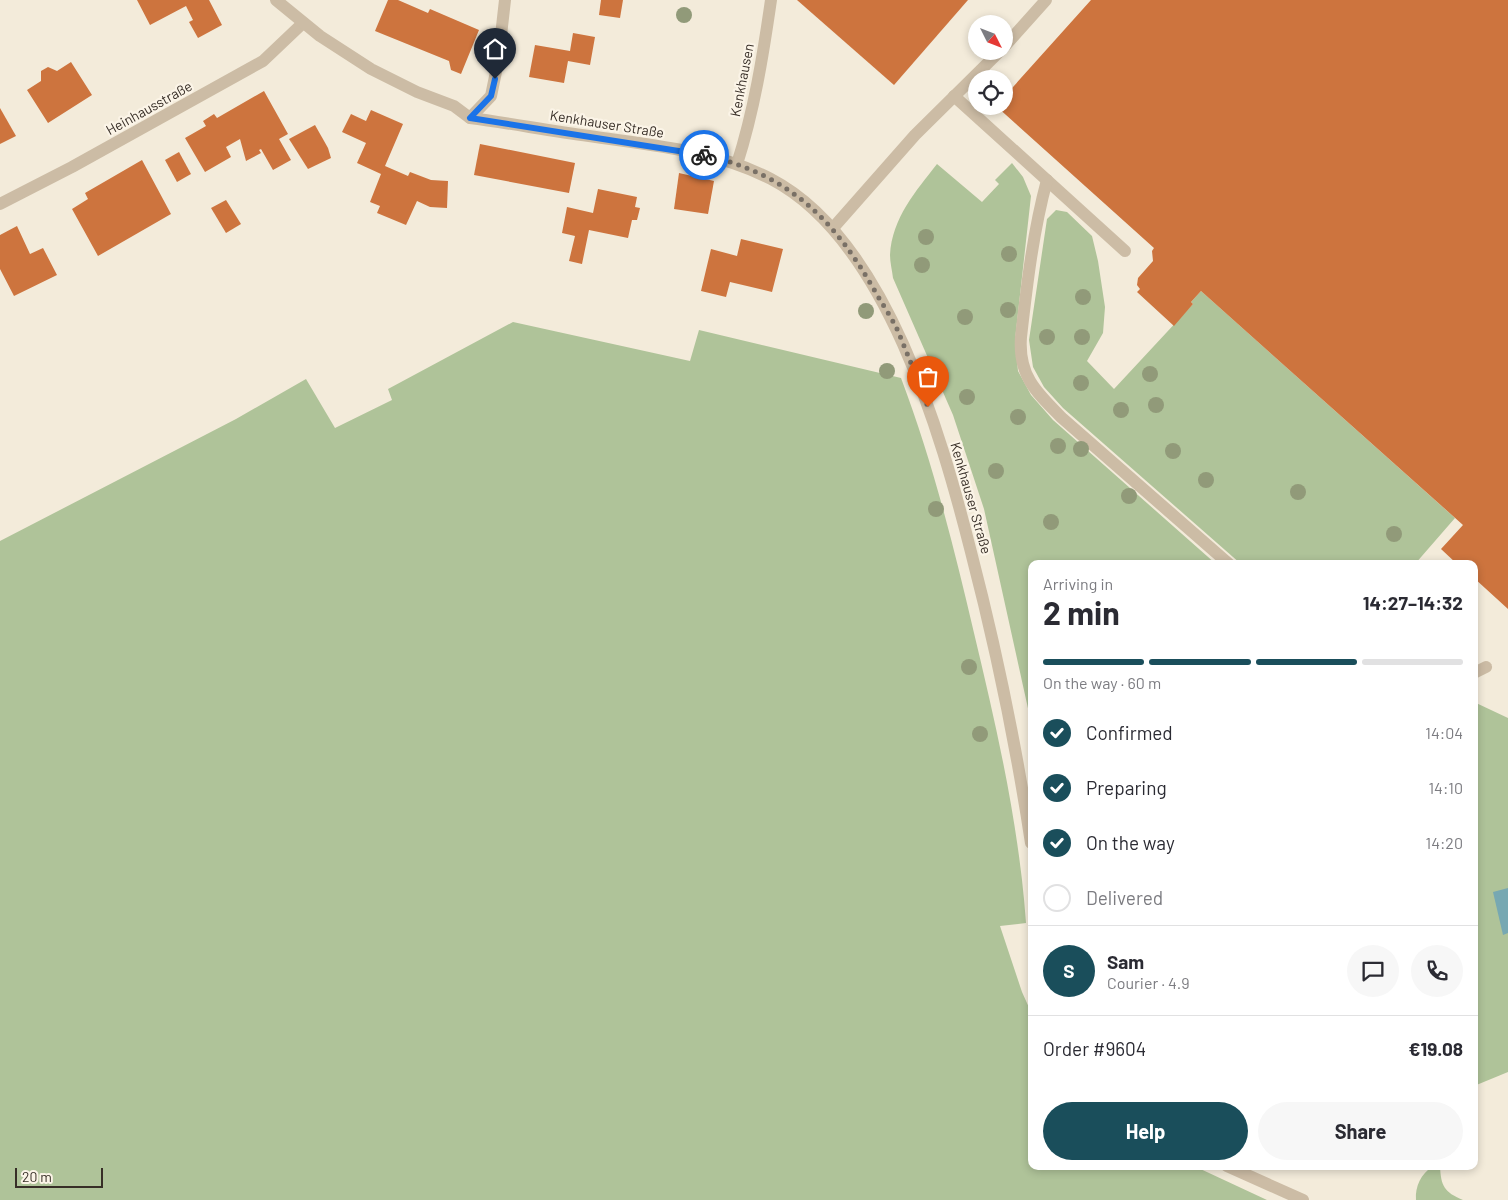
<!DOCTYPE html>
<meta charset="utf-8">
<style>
:root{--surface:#fff;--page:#f7f7f7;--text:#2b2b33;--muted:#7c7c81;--line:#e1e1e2;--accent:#1a4e5b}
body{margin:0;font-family:Barlow,sans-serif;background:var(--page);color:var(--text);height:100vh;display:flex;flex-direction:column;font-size:19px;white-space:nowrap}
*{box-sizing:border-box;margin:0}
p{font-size:16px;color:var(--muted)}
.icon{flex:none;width:28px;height:28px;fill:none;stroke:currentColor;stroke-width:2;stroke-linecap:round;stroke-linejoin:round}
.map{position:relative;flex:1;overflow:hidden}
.drawer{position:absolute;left:1028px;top:560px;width:450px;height:610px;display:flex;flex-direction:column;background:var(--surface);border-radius:10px;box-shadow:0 2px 8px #0003}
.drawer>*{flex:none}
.needle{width:32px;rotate:132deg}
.controls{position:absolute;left:968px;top:15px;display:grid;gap:10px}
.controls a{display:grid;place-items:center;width:45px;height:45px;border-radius:50%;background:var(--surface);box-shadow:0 2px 8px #0003;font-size:25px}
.scale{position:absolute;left:15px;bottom:12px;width:88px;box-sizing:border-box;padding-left:5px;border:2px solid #372e27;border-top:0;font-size:14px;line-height:18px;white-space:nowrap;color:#372e27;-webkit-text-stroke:4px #fbf4e7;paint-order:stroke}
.pin{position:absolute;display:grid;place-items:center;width:42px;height:42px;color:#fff;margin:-51px -21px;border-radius:50% 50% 50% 0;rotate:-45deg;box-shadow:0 0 5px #0007}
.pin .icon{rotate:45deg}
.courier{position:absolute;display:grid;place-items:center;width:50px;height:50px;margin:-25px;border:4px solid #1a73e8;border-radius:50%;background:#fff;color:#222;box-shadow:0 1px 6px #0007}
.summary em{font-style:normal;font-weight:700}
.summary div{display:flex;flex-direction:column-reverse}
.summary{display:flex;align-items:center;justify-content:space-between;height:85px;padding:0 15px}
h1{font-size:32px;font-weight:700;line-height:38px}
.bar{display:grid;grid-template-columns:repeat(4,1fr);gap:8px 5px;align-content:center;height:60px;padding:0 15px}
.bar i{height:6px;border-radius:4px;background:var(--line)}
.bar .active{background:var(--accent)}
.bar p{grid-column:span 4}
.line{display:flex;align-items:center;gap:12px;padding:0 15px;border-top:1px solid var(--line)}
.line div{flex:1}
.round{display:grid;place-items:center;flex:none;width:52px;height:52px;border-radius:26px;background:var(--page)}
ol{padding:0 15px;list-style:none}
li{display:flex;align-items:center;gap:15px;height:55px}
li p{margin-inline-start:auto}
li .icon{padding:5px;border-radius:50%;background:var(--accent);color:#fff;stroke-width:4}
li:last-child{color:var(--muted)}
li i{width:28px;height:28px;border:2px solid var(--line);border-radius:50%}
.primary-button{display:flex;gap:10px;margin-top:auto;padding:10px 15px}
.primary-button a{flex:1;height:58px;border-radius:30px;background:var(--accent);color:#fff;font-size:20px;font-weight:700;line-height:58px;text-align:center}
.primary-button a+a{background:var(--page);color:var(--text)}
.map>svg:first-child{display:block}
</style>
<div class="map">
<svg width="1508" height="1200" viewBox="0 0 1508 1200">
<rect width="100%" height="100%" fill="#f3ebda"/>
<g fill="#afc399">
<path d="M1012,163l11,14 8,19 -16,144 3,31 13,24 22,25 163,144h-185v158l-47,-213 -31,-94 -60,-137c-1,-8 -3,-16 -3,-23 2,-37 26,-64 47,-91l45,38 17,-18 -4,-4z"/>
<path d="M1056,210l11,2 25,24 6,25 7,46 -2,26 -16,28 27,28 79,-85 -2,-2 10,-11 254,227 -40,46h-174l-178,-156 -19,-21 -11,-20 -4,-27 18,-121z"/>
<path d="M513,322l177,39 9,-31 202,48c31,82 53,169 73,255 23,96 45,192 52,290l-26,3 22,66 9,20v154h163l73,34h-1267v-659l236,-122 70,-40 29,49 57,-28 -4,-11z"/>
<path d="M1474,702l34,16v354l-34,14z"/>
<path d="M1433,1166h7c1,20 4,26 23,34h-47c-1,-14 5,-26 17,-34z"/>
</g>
<path fill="#77a8b2" d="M1508,888v45l-5,2 -10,-43z"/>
<g fill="#cd743e">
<path d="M137,0h72l13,25 -24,13 -9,-16 4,-2 -7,-14 -36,19z"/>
<path d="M388,0h10l30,13 2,-4 49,21 -18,44 -10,-4 -2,-9 -74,-30z"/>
<path d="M601,0h22l-3,18 -21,-3z"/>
<path d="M797,0h171l-74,85z"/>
<path d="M1091,0h417v609l-34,-31v-14h-17l-16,-15 22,-24 -262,-234 -10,11 2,2 -19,22 -37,-34 3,-3 -3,-4 1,-7 15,-17 -1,-10 2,-3 -158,-142h8v-9z"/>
<path d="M573,33l22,4 -5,28 -22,-4 -4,22 -35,-6 6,-32 35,6z"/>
<path d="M71,62l21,33 -44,28 -21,-33 14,-9v-10l7,-4 9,4z"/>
<path d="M264,91l24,43 -9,5 12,21 -18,10 -12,-21 -2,1 2,3 -15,8 -6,-22 -14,8 5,10 -26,15 -20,-34 21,-12 -3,-5 11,-7 3,4z"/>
<path d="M0,108l16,28 -16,8z"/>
<path d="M371,110l32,14 -18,42 23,10 2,-4 21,8 17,1 -1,27 -17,-1 -13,-6 -11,24 -29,-12 3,-7 -10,-4 11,-28 -24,-11 9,-20 -24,-11 9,-18 15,7z"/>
<path d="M315,125l13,23 3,10 -23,11 -19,-30z"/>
<path d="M480,144l95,19 -6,30 -95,-18z"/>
<path d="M179,152l12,22 -14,8 -12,-22z"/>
<path d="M142,160l29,54 -73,42 -26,-47 16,-10 -3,-6z"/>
<path d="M679,173l35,8 -6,33 -34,-5z"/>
<path d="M598,189l39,8 -2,10 5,1 -3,12h-5l-4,18 -39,-8 -7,34 -13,-3 6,-25 -13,-3 5,-26 26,6z"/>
<path d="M226,200l15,24 -15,9 -15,-25z"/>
<path d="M17,226l13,28 13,-6 14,27 -43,21 -14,-27v-34z"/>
<path d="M741,239l42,10 -11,43 -42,-10 -4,15 -25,-6 10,-42 26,7z"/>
</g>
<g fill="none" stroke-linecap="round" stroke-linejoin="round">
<g stroke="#ccbca5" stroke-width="12">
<path d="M1004,47l42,-47"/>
<path d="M954,96l171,155"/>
<path d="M470,118l21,-22 7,-34 7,-62"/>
<path d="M1047,180c-14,52 -20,104 -26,157 -3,39 16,56 41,81l167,146"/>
<path d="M833,228l82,-93 85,-84"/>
<path d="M1474,673l12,-6"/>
</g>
<g stroke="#ccbca5" stroke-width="12">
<path d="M737,164c17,-53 26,-108 34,-164"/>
<path d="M0,204l72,-37 191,-106 40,-38"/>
</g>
<g stroke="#ccbca5" stroke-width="12">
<path d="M276,0l44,36 51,33 46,23 37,14 16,12c40,5 79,13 119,18 61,9 126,14 182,43 115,60 170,255 200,373 25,96 45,193 60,291"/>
<path d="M1227,1166l76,34"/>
</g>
</g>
<g fill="#919a79">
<circle cx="684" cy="15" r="8"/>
<circle cx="926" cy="237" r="8"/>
<circle cx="1009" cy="254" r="8"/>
<circle cx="922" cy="265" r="8"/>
<circle cx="1083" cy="297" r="8"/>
<circle cx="1008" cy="310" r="8"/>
<circle cx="866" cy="311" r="8"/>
<circle cx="965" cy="317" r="8"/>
<circle cx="1047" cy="337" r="8"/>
<circle cx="1082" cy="337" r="8"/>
<circle cx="887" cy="371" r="8"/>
<circle cx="1150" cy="374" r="8"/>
<circle cx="1081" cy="383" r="8"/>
<circle cx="967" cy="397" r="8"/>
<circle cx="1156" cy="405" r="8"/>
<circle cx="1121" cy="410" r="8"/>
<circle cx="1018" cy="417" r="8"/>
<circle cx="1058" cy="446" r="8"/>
<circle cx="1081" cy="449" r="8"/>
<circle cx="1173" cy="451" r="8"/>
<circle cx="996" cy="471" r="8"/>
<circle cx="1206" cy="480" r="8"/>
<circle cx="1298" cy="492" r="8"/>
<circle cx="1129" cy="496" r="8"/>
<circle cx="936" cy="509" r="8"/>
<circle cx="1051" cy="522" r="8"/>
<circle cx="1394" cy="534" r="8"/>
<circle cx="969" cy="667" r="8"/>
<circle cx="980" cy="734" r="8"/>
</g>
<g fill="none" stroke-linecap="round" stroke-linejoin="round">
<path stroke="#797066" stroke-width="5" stroke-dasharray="0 9" d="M704,155c85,19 131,65 172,138 7,12 15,24 21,36 11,26 21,52 31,78"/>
<path stroke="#1a73e8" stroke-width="6" d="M495,79l-4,17 -21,22 234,37"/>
</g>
<g text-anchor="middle" stroke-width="4.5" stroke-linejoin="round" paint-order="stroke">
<g font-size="14" fill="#372e27" stroke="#fbf4e7">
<text transform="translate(742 80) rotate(-79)" y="5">Kenkhausen</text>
<text transform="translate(149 108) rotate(-29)" y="5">Heinhausstraße</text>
<text transform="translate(607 124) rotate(9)" y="5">Kenkhauser Straße</text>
<text transform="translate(971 498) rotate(74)" y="5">Kenkhauser Straße</text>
</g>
</g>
</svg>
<div class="controls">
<a><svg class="needle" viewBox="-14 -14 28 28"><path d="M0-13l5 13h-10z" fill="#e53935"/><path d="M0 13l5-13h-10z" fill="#7c7c81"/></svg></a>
<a><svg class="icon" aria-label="locate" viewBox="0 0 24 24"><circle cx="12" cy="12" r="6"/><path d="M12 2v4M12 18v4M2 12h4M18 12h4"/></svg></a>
</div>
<div class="scale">20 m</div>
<div class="pin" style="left:928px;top:407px;background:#ea580c"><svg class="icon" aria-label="bag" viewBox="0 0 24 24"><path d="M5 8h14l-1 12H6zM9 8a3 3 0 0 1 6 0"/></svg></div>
<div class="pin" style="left:495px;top:79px;background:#1f2937"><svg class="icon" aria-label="home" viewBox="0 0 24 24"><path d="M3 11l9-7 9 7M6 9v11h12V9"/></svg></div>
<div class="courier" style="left:704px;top:155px"><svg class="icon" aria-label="bike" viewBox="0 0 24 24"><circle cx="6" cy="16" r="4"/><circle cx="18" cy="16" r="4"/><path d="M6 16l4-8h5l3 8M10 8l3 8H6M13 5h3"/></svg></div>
<section class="drawer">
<div class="summary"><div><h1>2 min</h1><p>Arriving in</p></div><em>14:27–14:32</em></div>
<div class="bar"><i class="active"></i><i class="active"></i><i class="active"></i><i></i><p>On the way · 60 m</p></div>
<ol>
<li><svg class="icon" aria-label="check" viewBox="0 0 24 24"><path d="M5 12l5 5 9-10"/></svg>Confirmed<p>14:04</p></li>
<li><svg class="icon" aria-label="check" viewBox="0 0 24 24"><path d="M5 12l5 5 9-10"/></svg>Preparing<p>14:10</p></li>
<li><svg class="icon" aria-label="check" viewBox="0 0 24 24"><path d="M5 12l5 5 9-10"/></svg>On the way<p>14:20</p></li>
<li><i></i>Delivered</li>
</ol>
<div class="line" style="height:90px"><b class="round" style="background:var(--accent);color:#fff">S</b><div><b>Sam</b><p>Courier · 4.9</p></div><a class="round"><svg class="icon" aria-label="chat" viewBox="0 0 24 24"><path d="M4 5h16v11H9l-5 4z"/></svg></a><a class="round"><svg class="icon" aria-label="phone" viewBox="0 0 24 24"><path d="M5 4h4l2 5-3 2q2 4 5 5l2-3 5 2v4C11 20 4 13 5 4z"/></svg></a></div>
<div class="line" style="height:65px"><div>Order #9604</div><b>€19.08</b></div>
<div class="primary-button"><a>Help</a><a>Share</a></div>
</section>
</div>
